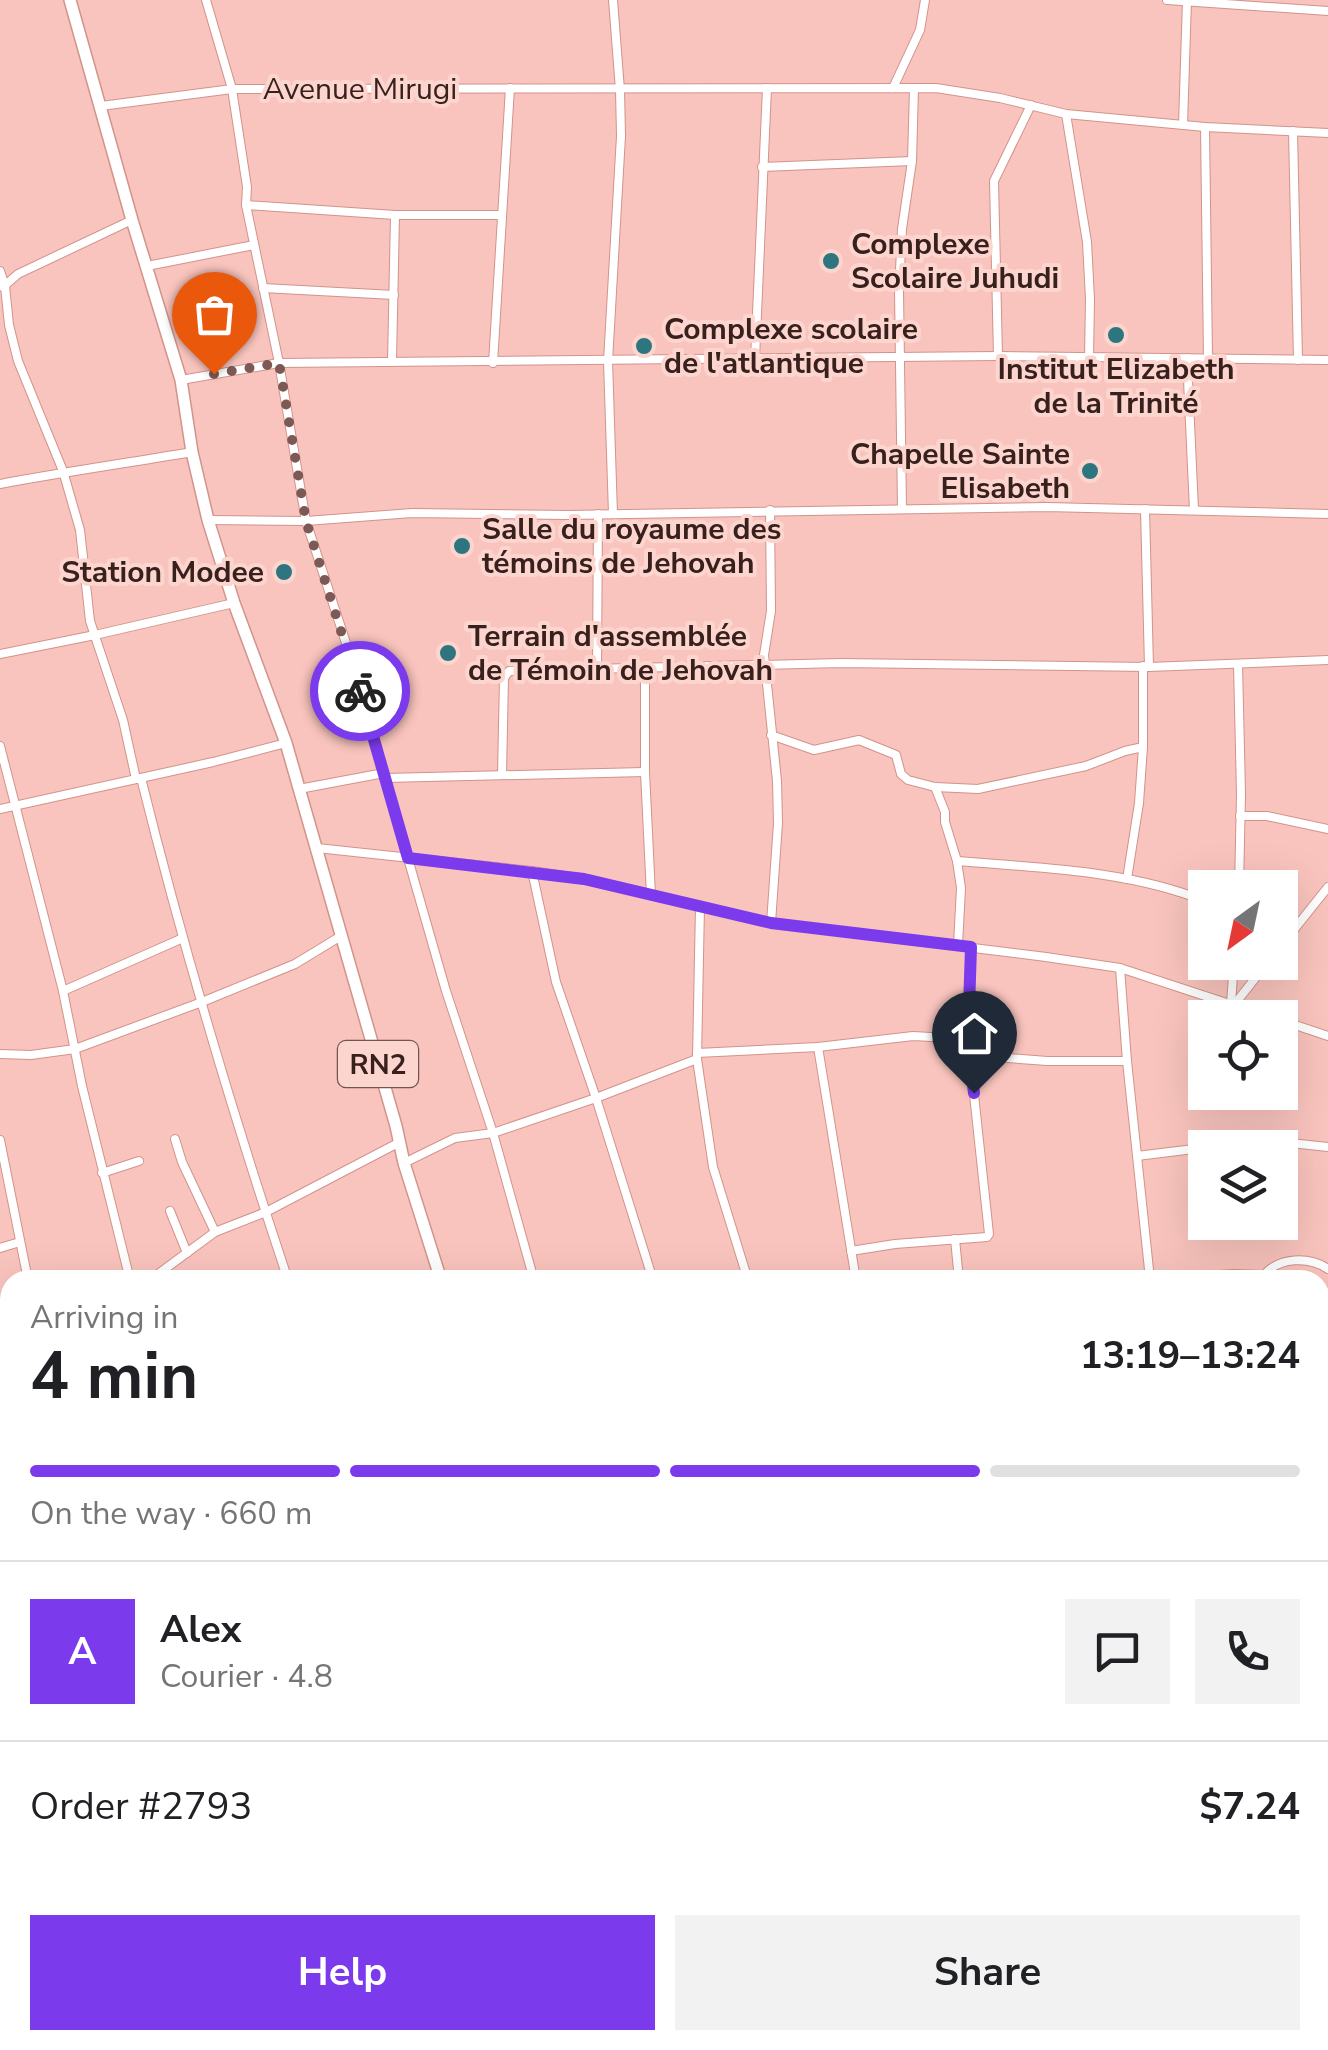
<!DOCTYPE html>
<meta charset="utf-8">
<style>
:root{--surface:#fff;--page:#f2f2f2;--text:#202124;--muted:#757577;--line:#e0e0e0;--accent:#7c3aed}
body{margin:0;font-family:"Nunito Sans",sans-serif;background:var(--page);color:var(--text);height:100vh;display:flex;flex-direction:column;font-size:38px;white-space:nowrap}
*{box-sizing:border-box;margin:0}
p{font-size:32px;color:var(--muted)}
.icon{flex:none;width:55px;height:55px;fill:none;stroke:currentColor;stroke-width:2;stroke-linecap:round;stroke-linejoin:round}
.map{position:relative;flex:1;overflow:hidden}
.drawer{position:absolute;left:0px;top:1270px;width:1330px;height:780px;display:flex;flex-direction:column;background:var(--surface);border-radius:30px 30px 0 0;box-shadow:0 10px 40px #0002}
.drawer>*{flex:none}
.needle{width:65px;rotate:213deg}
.controls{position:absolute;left:1188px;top:870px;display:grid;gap:20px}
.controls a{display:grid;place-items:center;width:110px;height:110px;border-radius:0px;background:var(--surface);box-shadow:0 10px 40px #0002;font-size:50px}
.pin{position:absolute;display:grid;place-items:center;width:85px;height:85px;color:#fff;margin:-102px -42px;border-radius:50% 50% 50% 0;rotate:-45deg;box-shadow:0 0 10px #0007}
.pin .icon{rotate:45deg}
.courier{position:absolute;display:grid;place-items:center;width:100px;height:100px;margin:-50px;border:8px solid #7c3aed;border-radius:50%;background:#fff;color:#222;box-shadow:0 2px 12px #0007}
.head em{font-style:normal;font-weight:700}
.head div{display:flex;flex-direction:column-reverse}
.head{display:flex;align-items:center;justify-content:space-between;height:170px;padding:0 30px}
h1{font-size:65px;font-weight:700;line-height:75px}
.bar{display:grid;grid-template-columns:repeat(4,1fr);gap:15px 10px;align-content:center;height:120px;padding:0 30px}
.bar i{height:12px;border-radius:8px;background:var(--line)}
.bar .current{background:var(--accent)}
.bar p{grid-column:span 4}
.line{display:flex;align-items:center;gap:25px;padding:0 30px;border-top:2px solid var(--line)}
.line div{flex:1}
.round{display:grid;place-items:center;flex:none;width:105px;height:105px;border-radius:0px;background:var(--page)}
.primary-button{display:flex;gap:20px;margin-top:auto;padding:20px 30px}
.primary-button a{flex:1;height:115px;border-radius:0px;background:var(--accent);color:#fff;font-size:40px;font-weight:700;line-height:115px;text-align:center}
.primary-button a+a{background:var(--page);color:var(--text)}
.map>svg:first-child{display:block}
</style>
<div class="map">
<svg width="1328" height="2050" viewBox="0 0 1328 2050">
<rect width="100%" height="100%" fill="#f9c4bd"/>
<g fill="#eb897d">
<path d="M382,2040h131l-15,7v3h-103z"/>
<path d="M824,2040h55l-3,10h-55z"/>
<path d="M953,2040h139l-3,10h-138z"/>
</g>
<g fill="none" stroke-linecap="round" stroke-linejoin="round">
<g stroke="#d2938b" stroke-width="10">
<g id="minor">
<path d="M206,0l26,89 15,98 -1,18 33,158 27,158 41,125 99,345 47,142 41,147"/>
<path d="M613,0l7,90 1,46 -13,225 5,153"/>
<path d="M1167,0l161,11"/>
<path d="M893,88l27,-58 5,-30"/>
<path d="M101,106l131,-17 704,-1 64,10 66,16 139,13 123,6"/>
<path d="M1066,114l21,128 3,57 -1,58"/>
<path d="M1183,125l4,-125"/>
<path d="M1205,127l3,231"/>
<path d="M1293,131l5,229"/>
<path d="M762,167l150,-6"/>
<path d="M246,205l149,10h107"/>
<path d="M147,266l107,-21"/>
<path d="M0,271l5,15 4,39 9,36 45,110 17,59 10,91 33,99 13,59"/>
<path d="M3,287l15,-13 114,-54"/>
<path d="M263,288l131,7"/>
<path d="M998,356l-4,-175 37,-76"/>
<path d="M1187,358l7,152"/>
<path d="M755,359l12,-271"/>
<path d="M392,362l3,-147"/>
<path d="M493,363l17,-275"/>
<path d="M181,380l98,-17 719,-7 330,4"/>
<path d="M0,484c64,-12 128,-21 192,-32"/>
<path d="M902,509l-3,-218 3,-62 10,-68 2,-73"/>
<path d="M1145,509l4,158"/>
<path d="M770,510l1,101 -7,44 13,126 1,42 -7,100"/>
<path d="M208,520l98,1 106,-8 156,2 479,-8 281,7"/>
<path d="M0,654l95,-19 139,-32"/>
<path d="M1238,664l3,130 -2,94"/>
<path d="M597,668l1,-154"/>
<path d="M645,668v104l6,123"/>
<path d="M771,735l43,15 45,-10 37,15 5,19 7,6 27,7 43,2 108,-23 39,-15 18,-4"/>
<path d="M0,746l63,245 19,95 48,194"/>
<path d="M502,775l2,-97 5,-7 332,-8 308,4 179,-7"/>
<path d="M141,778c42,169 92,337 147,502"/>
<path d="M385,778l260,-6"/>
<path d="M935,787l10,25v10l12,39 4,27 -3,57"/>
<path d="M299,789l85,-16"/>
<path d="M0,809l213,-47 73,-19"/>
<path d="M1240,816h27l61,13"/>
<path d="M317,848l215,23 60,9 179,43 275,34 74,11 152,50"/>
<path d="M957,861c82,7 171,9 248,40"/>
<path d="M532,871l24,111 40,116 57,182"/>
<path d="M1127,879l12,-76 4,-56v-81"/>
<path d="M700,906l-3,153 16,108 35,113"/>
<path d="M1280,947l48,-60"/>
<path d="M1120,968l7,93 23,218"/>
<path d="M63,991l120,-53"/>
<path d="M1231,1004l3,-42"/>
<path d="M1234,1005l34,-43"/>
<path d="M1280,1020l48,16"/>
<path d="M818,1047l38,233"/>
<path d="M697,1053l121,-6 95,-11 55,3"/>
<path d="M0,1054l31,1 44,-6 127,-47 93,-38 46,-28"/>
<path d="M969,1055l78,6h80"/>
<path d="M175,1139l7,23 33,70"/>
<path d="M0,1140l28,140"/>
<path d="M1137,1156l65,-8 79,-6 47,5"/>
<path d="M404,1163l51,-25 38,-5 103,-35 101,-39"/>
<path d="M102,1173l37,-12"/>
<path d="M170,1211l17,42"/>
<path d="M955,1239l4,41"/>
<path d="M0,1248l20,-6"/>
<path d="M851,1251l44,-7 92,-7 2,-3 -21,-195 3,-92"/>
<path d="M1264,1275c15,-18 45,-19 64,-6"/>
<path d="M150,1280l65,-48 51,-20 134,-70"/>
<path d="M1146,1280l87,-6 31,1 5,5"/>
<path d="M1320,1363l8,-1"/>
<path d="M0,1383l10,5"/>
<path d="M1320,1467l6,21v29"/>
<path d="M1320,1514l6,3 2,10"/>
<path d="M1320,1770l8,2"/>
<path d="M0,1822l10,-13"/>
<path d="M1320,2034l8,2"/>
<path d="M87,2040v10"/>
<path d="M278,2040l1,10"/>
<path d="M754,2040l3,10"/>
<path d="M1040,2040l1,10"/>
<path d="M1228,2040l55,3"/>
<path d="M156,2050l1,-10"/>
<path d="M884,2050l3,-10"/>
</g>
</g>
<g stroke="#d2938b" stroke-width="11">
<g id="tertiary">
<path d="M1320,1870l8,4"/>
<path d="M0,1970l10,-4"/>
</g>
</g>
<g stroke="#d2938b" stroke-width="14">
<g id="trunk">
<path d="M70,0l62,220 49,160 11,72 16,68 26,83 52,140 110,383 8,37 37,117"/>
<path d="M666,2040l2,10"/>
</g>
</g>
<use href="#minor" stroke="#fff" stroke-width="8"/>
<use href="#tertiary" stroke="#fff" stroke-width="9"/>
<use href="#trunk" stroke="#fff" stroke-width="11"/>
</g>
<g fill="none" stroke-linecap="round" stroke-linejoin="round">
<path stroke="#7c5955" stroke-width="10" stroke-dasharray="0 18" d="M214,374l65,-11 27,158 54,170"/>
<path stroke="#7c3aed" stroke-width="12" d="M360,691l48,167 176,21 187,44 200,24 -3,92 6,54"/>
</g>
<g fill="#2e767f" stroke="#fdd5cf" stroke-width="4">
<circle cx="831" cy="261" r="10"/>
<circle cx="1116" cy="335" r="10"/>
<circle cx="644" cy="346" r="10"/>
<circle cx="1090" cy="471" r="10"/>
<circle cx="462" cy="546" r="10"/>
<circle cx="284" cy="572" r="10"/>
<circle cx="448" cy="653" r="10"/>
</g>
<g text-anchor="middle" stroke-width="8" stroke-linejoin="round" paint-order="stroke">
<rect fill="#fdd5cf" stroke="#735652" stroke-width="2.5" x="338" y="1041" width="80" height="46" rx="8"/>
<g font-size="28" font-weight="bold" fill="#38201d">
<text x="378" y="1074">RN2</text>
</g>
<g font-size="30" fill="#38201d" stroke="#fdd5cf">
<text x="360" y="99">Avenue Mirugi</text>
</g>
<g font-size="30" font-weight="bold" fill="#38201d" stroke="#fdd5cf" text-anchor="start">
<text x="851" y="254">Complexe<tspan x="851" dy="34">Scolaire Juhudi</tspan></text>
<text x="664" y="339">Complexe scolaire<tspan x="664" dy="34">de l'atlantique</tspan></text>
<text x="1116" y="379" text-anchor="middle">Institut Elizabeth<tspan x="1116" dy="34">de la Trinité</tspan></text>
<text x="1070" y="464" text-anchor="end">Chapelle Sainte<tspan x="1070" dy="34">Elisabeth</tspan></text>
<text x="482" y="539">Salle du royaume des<tspan x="482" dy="34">témoins de Jehovah</tspan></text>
<text x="264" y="582" text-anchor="end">Station Modee</text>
<text x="468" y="646">Terrain d'assemblée<tspan x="468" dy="34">de Témoin de Jehovah</tspan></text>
</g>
</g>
</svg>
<div class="controls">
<a><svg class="needle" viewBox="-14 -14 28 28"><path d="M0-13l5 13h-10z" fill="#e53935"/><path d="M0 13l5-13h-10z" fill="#757577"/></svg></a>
<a><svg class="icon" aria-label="locate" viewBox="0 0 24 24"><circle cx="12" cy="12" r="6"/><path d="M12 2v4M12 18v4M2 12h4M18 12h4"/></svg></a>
<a><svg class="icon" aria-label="layers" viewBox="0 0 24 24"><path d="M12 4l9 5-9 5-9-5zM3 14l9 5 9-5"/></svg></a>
</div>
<div class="pin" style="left:214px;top:374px;background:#ea580c"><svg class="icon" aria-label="bag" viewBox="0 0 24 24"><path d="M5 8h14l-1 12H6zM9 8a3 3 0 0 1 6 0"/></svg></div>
<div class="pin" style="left:974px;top:1093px;background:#1f2937"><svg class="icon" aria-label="home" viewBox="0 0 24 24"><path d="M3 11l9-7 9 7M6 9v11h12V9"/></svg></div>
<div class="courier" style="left:360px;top:691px"><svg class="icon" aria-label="bike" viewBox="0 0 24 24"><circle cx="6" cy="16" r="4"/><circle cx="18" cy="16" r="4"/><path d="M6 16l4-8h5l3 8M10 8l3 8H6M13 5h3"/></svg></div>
<section class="drawer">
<div class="head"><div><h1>4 min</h1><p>Arriving in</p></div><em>13:19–13:24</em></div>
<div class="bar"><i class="current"></i><i class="current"></i><i class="current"></i><i></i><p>On the way · 660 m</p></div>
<div class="line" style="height:180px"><b class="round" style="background:var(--accent);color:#fff">A</b><div><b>Alex</b><p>Courier · 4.8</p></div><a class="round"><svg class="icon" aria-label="chat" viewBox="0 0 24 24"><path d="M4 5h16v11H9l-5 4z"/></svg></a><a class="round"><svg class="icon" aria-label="phone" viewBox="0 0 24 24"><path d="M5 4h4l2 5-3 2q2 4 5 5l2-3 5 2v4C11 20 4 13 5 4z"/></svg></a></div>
<div class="line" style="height:130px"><div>Order #2793</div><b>$7.24</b></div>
<div class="primary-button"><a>Help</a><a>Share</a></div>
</section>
</div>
